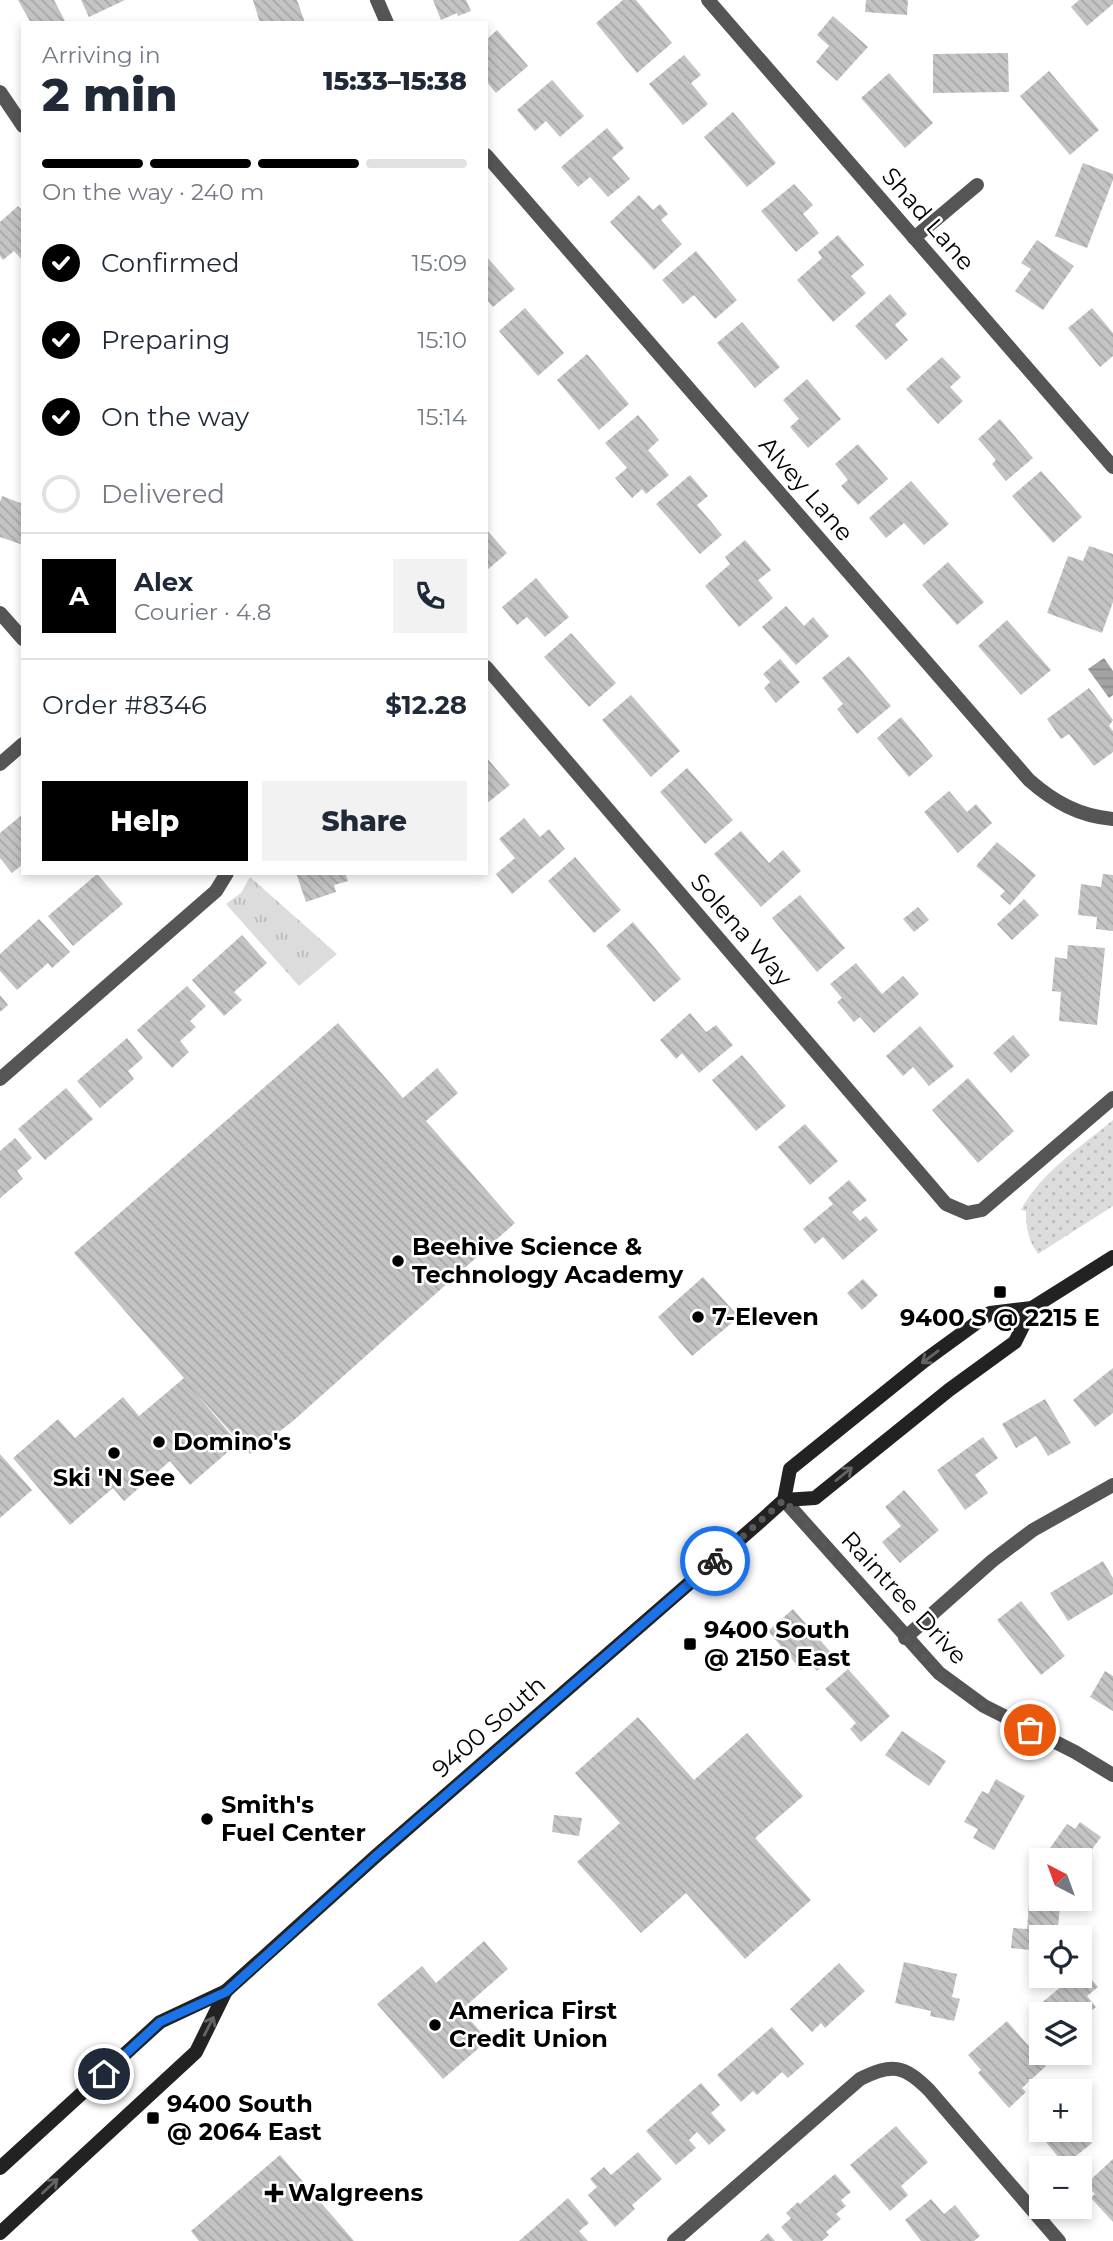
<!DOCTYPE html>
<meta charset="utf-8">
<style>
:root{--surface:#fff;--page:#f2f2f3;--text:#1f2937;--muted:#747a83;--line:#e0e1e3;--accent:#000}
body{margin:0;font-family:Montserrat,sans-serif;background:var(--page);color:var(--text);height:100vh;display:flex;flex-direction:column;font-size:26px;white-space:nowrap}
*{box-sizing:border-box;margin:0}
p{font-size:23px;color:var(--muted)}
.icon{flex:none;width:38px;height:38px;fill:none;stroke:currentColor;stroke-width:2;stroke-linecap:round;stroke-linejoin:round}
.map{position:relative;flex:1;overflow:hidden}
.panel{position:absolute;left:21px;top:21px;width:467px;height:854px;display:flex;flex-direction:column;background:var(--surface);border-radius:0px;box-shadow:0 4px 10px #0003}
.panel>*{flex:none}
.needle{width:46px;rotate:319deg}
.tools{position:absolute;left:1029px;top:1848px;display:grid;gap:14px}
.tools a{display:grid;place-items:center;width:63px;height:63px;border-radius:0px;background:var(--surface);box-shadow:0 4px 10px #0003;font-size:35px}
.pin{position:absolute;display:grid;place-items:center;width:60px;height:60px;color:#fff;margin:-30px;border:4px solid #fff;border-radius:50%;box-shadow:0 2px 7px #0007}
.courier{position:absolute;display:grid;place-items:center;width:70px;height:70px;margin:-35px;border:5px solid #1a73e8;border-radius:50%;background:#fff;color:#222;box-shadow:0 2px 9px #0007}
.head em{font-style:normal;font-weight:800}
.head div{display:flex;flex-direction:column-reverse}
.head{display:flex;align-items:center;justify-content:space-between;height:119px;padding:0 21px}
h1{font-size:46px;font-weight:800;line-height:52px}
.bar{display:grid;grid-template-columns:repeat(4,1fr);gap:10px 7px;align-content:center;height:84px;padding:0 21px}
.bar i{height:9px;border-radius:5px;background:var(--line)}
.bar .active{background:var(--accent)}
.bar p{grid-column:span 4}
.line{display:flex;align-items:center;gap:18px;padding:0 21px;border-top:2px solid var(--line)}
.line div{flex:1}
.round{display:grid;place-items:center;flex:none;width:74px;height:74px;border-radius:0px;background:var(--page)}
ol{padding:0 21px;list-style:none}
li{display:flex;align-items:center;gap:21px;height:77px}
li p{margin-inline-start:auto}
li .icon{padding:7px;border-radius:50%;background:var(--accent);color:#fff;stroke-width:4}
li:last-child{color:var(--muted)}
li i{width:38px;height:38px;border:4px solid var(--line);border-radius:50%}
.primary-button{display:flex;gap:14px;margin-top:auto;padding:14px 21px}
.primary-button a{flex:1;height:80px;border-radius:0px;background:var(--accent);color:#fff;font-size:28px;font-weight:800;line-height:80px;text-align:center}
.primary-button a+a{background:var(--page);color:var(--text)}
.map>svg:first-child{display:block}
</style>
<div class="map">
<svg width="1113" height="2241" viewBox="0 0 1113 2241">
<defs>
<pattern id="grass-dots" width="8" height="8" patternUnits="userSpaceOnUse" patternTransform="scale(1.75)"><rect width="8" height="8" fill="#dcdcdc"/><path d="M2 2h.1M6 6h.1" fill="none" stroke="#bbb" stroke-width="1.8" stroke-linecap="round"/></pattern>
<pattern id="park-tufts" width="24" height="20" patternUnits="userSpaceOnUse" patternTransform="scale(1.75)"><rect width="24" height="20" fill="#dcdcdc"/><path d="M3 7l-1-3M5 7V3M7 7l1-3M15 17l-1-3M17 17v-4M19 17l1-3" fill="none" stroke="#bbb"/></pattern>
<pattern id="water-rules" width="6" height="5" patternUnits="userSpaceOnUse" patternTransform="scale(1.75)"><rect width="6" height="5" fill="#a3a3a3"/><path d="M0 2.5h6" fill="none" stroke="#8b8b8b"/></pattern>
<pattern id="building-back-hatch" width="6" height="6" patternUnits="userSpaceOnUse" patternTransform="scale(1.75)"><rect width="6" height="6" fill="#c4c4c4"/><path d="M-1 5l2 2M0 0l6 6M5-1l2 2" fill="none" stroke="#a7a7a7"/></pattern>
</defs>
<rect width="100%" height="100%" fill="#fff"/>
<path fill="url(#grass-dots)" d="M1113,1120v86l-75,48c-10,-14 -12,-27 -12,-43l-5,-1c20,-38 60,-63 92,-90z"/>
<path fill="url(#park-tufts)" d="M250,877l87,77 -38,32 -73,-82 15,-11z"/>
<path fill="url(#water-rules)" d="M1104,658l9,13v24l-4,3 -21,-29z"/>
<g fill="url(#building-back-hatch)">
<path d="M18,0h36l12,23h-35z"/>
<path d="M81,0h44l-36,17z"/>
<path d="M253,0h44l8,23h-45z"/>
<path d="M433,0h33l5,11 -13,5 -1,-3 -16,7z"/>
<path d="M623,0h13l36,43 -35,30 -41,-50z"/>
<path d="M866,0h42l-1,15 -42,-3z"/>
<path d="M1079,0h34v4l-26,22 -16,-19z"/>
<path d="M833,16l35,31 -31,34 -21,-19 13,-16 -12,-11z"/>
<path d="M497,30l31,36 -32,27 -10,-12 2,-14 -2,-27z"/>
<path d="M1008,53l1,39 -76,1v-39z"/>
<path d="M684,55l17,20 -10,8 17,21 -25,21 -34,-41z"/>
<path d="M1049,71l50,59 -29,25 -50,-59z"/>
<path d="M889,73l44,50 -28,25 -44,-50z"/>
<path d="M552,80l32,36 -24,21 -14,-16 -11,10 -18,-21z"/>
<path d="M733,112l43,51 -29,24 -43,-50z"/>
<path d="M607,128l17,20 -12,10 18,21 -22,18 -18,-20 -12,10 -17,-20z"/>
<path d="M1083,163l30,11v6l-26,68 -32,-12z"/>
<path d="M794,184l19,21 -10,9 16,19 -23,19 -35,-41z"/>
<path d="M639,195l14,15 7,-6 8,10 -7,6 21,24 -28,26 -44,-48z"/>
<path d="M18,206l5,5v50l-9,-10 -11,9 -3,-4v-34z"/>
<path d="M838,235l26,30 -13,11 15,17 -33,29 -36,-42 25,-22 -4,-6z"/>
<path d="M1037,240l37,26 -31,44 -28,-19 16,-22 -10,-6z"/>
<path d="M696,251l41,49 -22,19 -21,-24 -11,9 -21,-24z"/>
<path d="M486,256l29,33 -22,18 -7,-8z"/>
<path d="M890,294l17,20 -12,11 13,15 -22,20 -31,-34z"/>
<path d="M525,308l39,45 -26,23 -39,-45z"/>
<path d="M1092,308l21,25v23l-13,11 -32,-39z"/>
<path d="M742,322l38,45 -25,21 -38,-45z"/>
<path d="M587,354l42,50 -30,26 -42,-50z"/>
<path d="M942,357l19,20 -11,10 13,14 -25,23 -32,-35z"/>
<path d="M807,379l34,40 -33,29 -18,-21 9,-8 -16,-19z"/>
<path d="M638,415l21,25 -11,10 21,25 -23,19 -4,-5 -10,9 -17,-20 12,-10 -22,-25z"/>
<path d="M1000,419l33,39 -27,23 -14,-17 4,-4 -18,-21z"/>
<path d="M858,444l30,35 -30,26 -17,-19 7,-6 -13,-16z"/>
<path d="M1041,471l41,46 -29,26 -41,-47z"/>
<path d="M690,475l18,21 -11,9 25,30 -22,19 -44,-50z"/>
<path d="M911,481l38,43 -25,21 -20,-22 -18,15 -17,-20z"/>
<path d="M2,496l21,8v41l-23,-8v-35z"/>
<path d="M486,529l21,24 -21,18z"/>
<path d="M745,540l26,30 -13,10 15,18 -34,29 -34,-41 25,-22 -5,-7z"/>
<path d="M1089,546l24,8v48l-11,31 -55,-20 21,-57 15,5z"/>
<path d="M948,562l36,40 -27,23 -35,-40z"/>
<path d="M536,578l33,39 -24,20 -18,-20 -10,8 -15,-18z"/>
<path d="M786,606l18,20 9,-9 16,19 -33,29 -34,-38z"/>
<path d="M1007,620l44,50 -30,25 -43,-49z"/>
<path d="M571,633l45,50 -27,24 -45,-50z"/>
<path d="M849,656l42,50 -34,28 -20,-25 6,-5 -21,-26z"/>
<path d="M780,659l20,23 -24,21 -12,-15 6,-6 -7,-8z"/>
<path d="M1089,688l24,32 -4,6 4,5v21l-19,14 -25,-32 -8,5 -14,-20z"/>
<path d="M631,695l49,56 -29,26 -49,-57z"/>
<path d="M901,717l32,39 -24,21 -32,-39z"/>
<path d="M486,757l24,28 -24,19z"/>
<path d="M687,768l46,52 -28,24 -45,-52z"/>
<path d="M949,791l18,21 9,-8 16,19 -34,30 -34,-41z"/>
<path d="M23,814v50l-11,9 -12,-15v-25z"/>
<path d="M524,818l16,19 9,-8 16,20 -53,45 -16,-20 19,-16 -16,-19z"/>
<path d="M741,831l28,32 14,-13 18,21 -40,36 -47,-53z"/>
<path d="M997,842l39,33 -26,30 -10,-9 5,-5 -29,-25z"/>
<path d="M575,857l46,53 -27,23 -46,-52z"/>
<path d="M296,873h49l3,8 -14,4 2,7 -30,10z"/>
<path d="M97,874l26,30 -50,42 -25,-30z"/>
<path d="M1103,874l10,1v56l-17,-2 1,-12 -19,-2 3,-31 20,3z"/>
<path d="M800,895l45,53 -28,24 -45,-54z"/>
<path d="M1024,899l15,16 -27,25 -15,-16z"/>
<path d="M918,907l11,13 -15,12 -11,-13z"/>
<path d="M39,919l31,33 -18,16 -4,-5 -31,27 -17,-19v-17z"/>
<path d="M633,922l48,57 -27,23 -48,-56z"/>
<path d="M242,935l25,28 -33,29 8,8 -18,16 -32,-36z"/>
<path d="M1068,945l37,3 -8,77 -38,-4 2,-29 -9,-1 3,-34 12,2z"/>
<path d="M856,963l26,31 21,-18 16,18 -45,39 -14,-16 -6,5 -17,-20 5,-4 -12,-14z"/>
<path d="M187,986l19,20 -16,15 6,6 -16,14 9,11 -17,16 -35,-38z"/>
<path d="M0,995l8,10 -8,7z"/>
<path d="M690,1013l16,19 10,-7 17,20 -34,28 -17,-20 -6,6 -16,-19z"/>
<path d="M338,1023l65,75 34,-30 21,25 -32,28 89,102 -222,198 -43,33 -60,-68 48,57 -48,42 -20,-24 -46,40 -11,-13 -43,37 -57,-67 45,-39 17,19 48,-41 16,19 45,-38 -110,-125z"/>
<path d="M920,1026l34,40 -25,20 -16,-19 -10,9 -17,-20z"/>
<path d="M1013,1035l17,20 -19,18 -18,-20z"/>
<path d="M127,1038l16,20 -15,13 6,8 -34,29 -23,-27z"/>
<path d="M742,1055l44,51 -30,25 -44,-51z"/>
<path d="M968,1078l46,53 -36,32 -46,-53z"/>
<path d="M66,1088l27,31 -48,41 -27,-31z"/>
<path d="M805,1124l33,37 -28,24 -32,-38z"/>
<path d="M15,1138l17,20 -15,13 6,8 -23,19v-47z"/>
<path d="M849,1180l18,20 -15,12 8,9 6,-5 12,14 -35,30 -20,-23 -8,7 -12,-15 30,-25 -5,-6z"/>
<path d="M703,1277l36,40 -47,39 -34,-39z"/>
<path d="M863,1279l15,16 -16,15 -15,-17z"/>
<path d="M1113,1368v45l-18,14 -22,-27z"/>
<path d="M1045,1399l26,44 -23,13 -12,-20 -20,12 -14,-24z"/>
<path d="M983,1437l15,21 -23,17 13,18 -23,17 -28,-40z"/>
<path d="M0,1454l32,36 -32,28z"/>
<path d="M904,1490l35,40 -39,33 -18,-21 19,-16 -16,-19z"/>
<path d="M1103,1561l10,17v16l-45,27 -18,-28z"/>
<path d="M1021,1601l44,55 -24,19 -44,-55z"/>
<path d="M793,1609l41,47 -17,15 -8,-8 -8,7 -33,-39z"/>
<path d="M848,1669l42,47 -29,26 -11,-13 6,-6 -31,-34z"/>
<path d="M1105,1671l8,5v35l-23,-14z"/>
<path d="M638,1717l56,63 53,-47 56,63 -48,42 56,62 -66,59 -59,-66 -45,40 -64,-71 43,-39 -45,-50z"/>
<path d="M902,1731l44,30 -17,25 -44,-31z"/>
<path d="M996,1779l29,17 -31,54 -21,-12 5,-9 -14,-7 18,-31 6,3z"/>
<path d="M554,1815l28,3 -3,18 -27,-4z"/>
<path d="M1080,1822l21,15 -21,29v-6h-33l-4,-2 24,-34 8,5z"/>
<path d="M1029,1903l31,3 -2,21 11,1 -1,9h-27v14l-30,-3 2,-20 14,1z"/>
<path d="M484,1941l24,28 -47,41 27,30 -45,39 -66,-75 45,-38 14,17z"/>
<path d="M904,1962l53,12 -5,23 8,2 -6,22 -24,-5 1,-5 -36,-8z"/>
<path d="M839,1963l26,28 -40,37 -4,-5 -9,9 -22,-23z"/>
<path d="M1083,1969l15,18 -11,9 9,11 -16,14v-7h-33l-8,-9 35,-29h6z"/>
<path d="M1007,2021l39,45 -24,22 4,4 -17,16 -31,-35 3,-3 -13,-15z"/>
<path d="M772,2027l32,37 -16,14 -6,-6 -25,23 -4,-4 -12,11 -24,-27z"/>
<path d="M701,2083l19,22 -9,8 15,17 -17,15 -12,-13 -8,8 7,8 -20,17 -30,-34z"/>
<path d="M1041,2114v16h40l11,13 -27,22 -35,-42z"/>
<path d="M896,2126l32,36 -27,24 7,9 -18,16 -40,-46z"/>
<path d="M638,2152l24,27 -30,26 3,4 -20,18 -27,-32 9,-8 -7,-8 14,-12 7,8z"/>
<path d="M280,2155l74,86h-155l-8,-10z"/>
<path d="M1113,2159v63l-22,-24 4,-4 -9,-10z"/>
<path d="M835,2174l16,18 -10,8 5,6 -10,8 5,5 -15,13 3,3 -7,6h-29l-12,-14 10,-9 -5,-5 12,-11 2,2z"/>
<path d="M568,2198l21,25 -10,8 9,10h-69z"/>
<path d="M931,2199l13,15 11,-9 25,31 -6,5h-53l-16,-21z"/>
<path d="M768,2233l7,8h-15z"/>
</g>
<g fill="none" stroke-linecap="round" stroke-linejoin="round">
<g stroke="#555" stroke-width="14">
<path d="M377,0l10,23"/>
<path d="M708,0l405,467"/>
<path d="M0,92l23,34"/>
<path d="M486,155l543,625c25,22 50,36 84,39"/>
<path d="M914,238l63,-53"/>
<path d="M0,613l23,26"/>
<path d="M486,667l460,537 21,9 15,-3 131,-112"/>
<path d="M0,764l23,-20"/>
<path d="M0,1079l216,-188 11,-18"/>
<path d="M784,1500l155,173 45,33 91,46 38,23"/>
<path d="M905,1638l87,-77 41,-31 80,-45"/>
<path d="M674,2241l186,-162c32,-16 44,-14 69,11l130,151"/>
</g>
<g stroke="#222" stroke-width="14">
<path d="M784,1500l31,-2 134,-108 66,-48 17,-34"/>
<path d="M0,2168l160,-146 66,-31 150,-135 387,-337 21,-19 6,-31 134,-108 66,-48 42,-5 81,-51"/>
<path d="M0,2233l196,-181 30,-61"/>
</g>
</g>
<defs><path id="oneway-shaft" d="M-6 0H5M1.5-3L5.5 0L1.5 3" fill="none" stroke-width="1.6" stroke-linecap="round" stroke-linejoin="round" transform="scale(1.75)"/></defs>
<g stroke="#646464">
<use href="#oneway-shaft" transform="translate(930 1357) rotate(143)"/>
<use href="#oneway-shaft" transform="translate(844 1474) rotate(-39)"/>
<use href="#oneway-shaft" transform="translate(209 2026) rotate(-63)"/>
<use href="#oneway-shaft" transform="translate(50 2186) rotate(-43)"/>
</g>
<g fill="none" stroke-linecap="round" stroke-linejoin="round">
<path stroke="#595959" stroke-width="7" stroke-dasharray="0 12.6" d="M715,1561l69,-61 155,174 45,32 46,24"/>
<path stroke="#1a73e8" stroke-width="9" d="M104,2074l56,-52 66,-30 150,-136 339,-295"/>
</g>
<g fill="#000" stroke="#fff" stroke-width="2.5">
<circle cx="398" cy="1261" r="7"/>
<rect x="993" y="1285" width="14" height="14" rx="3.5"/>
<circle cx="698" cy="1317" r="7"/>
<circle cx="159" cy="1442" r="7"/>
<circle cx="114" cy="1453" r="7"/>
<rect x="683" y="1637" width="14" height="14" rx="3.5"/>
<circle cx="207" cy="1819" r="7"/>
<circle cx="435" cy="2025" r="7"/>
<rect x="146" y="2111" width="14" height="14" rx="3.5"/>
<path d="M270.5 2182.5h7v7h7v7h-7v7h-7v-7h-7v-7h7z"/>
</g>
<g text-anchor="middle" stroke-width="5" stroke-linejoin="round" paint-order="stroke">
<g font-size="24" fill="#000" stroke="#fff">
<text transform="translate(928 219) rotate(49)" y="8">Shad Lane</text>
<text transform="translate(806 489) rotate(49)" y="8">Alvey Lane</text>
<text transform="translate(741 930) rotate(49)" y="8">Solena Way</text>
<text transform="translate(904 1598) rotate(47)" y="8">Raintree Drive</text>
<text transform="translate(489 1727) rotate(-41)" y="8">9400 South</text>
</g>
<g font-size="24" font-weight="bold" fill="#000" stroke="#fff" text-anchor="start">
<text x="412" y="1255">Beehive Science &amp;<tspan x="412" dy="28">Technology Academy</tspan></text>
<text x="712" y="1325">7-Eleven</text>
<text x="1000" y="1326" text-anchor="middle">9400 S @ 2215 E</text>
<text x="173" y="1450">Domino's</text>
<text x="114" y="1486" text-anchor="middle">Ski 'N See</text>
<text x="704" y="1638">9400 South<tspan x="704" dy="28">@ 2150 East</tspan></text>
<text x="221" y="1813">Smith's<tspan x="221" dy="28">Fuel Center</tspan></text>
<text x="449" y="2019">America First<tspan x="449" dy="28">Credit Union</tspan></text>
<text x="167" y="2112">9400 South<tspan x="167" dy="28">@ 2064 East</tspan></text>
<text x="288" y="2201">Walgreens</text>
</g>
</g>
</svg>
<div class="tools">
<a><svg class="needle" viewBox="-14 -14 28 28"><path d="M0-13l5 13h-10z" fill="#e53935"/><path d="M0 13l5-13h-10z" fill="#747a83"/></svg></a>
<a><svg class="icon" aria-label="locate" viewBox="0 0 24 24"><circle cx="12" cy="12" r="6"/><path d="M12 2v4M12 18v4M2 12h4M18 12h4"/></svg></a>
<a><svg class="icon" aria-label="layers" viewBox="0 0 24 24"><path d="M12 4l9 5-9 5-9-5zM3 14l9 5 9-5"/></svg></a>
<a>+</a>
<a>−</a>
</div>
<div class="pin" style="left:1030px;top:1730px;background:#ea580c"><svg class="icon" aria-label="bag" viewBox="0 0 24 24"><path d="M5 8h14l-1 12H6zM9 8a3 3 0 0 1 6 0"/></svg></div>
<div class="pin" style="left:104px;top:2074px;background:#1f2937"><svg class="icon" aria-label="home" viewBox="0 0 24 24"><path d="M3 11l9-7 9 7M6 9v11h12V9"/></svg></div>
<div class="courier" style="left:715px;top:1561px"><svg class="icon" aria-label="bike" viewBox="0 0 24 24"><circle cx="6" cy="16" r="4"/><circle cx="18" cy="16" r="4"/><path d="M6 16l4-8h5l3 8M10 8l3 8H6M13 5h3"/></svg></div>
<section class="panel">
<div class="head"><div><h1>2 min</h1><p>Arriving in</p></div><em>15:33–15:38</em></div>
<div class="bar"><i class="active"></i><i class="active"></i><i class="active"></i><i></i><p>On the way · 240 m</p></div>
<ol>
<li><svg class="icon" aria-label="check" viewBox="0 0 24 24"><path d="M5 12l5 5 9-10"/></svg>Confirmed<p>15:09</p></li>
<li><svg class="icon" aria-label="check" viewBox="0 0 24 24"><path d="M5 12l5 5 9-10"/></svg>Preparing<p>15:10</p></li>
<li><svg class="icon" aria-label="check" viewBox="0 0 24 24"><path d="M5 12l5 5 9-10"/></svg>On the way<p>15:14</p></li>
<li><i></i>Delivered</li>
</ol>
<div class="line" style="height:126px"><b class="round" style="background:var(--accent);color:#fff">A</b><div><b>Alex</b><p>Courier · 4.8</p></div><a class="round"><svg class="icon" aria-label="phone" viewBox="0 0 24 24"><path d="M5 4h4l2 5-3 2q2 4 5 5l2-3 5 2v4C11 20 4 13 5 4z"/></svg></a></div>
<div class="line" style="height:91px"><div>Order #8346</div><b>$12.28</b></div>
<div class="primary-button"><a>Help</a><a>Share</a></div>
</section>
</div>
